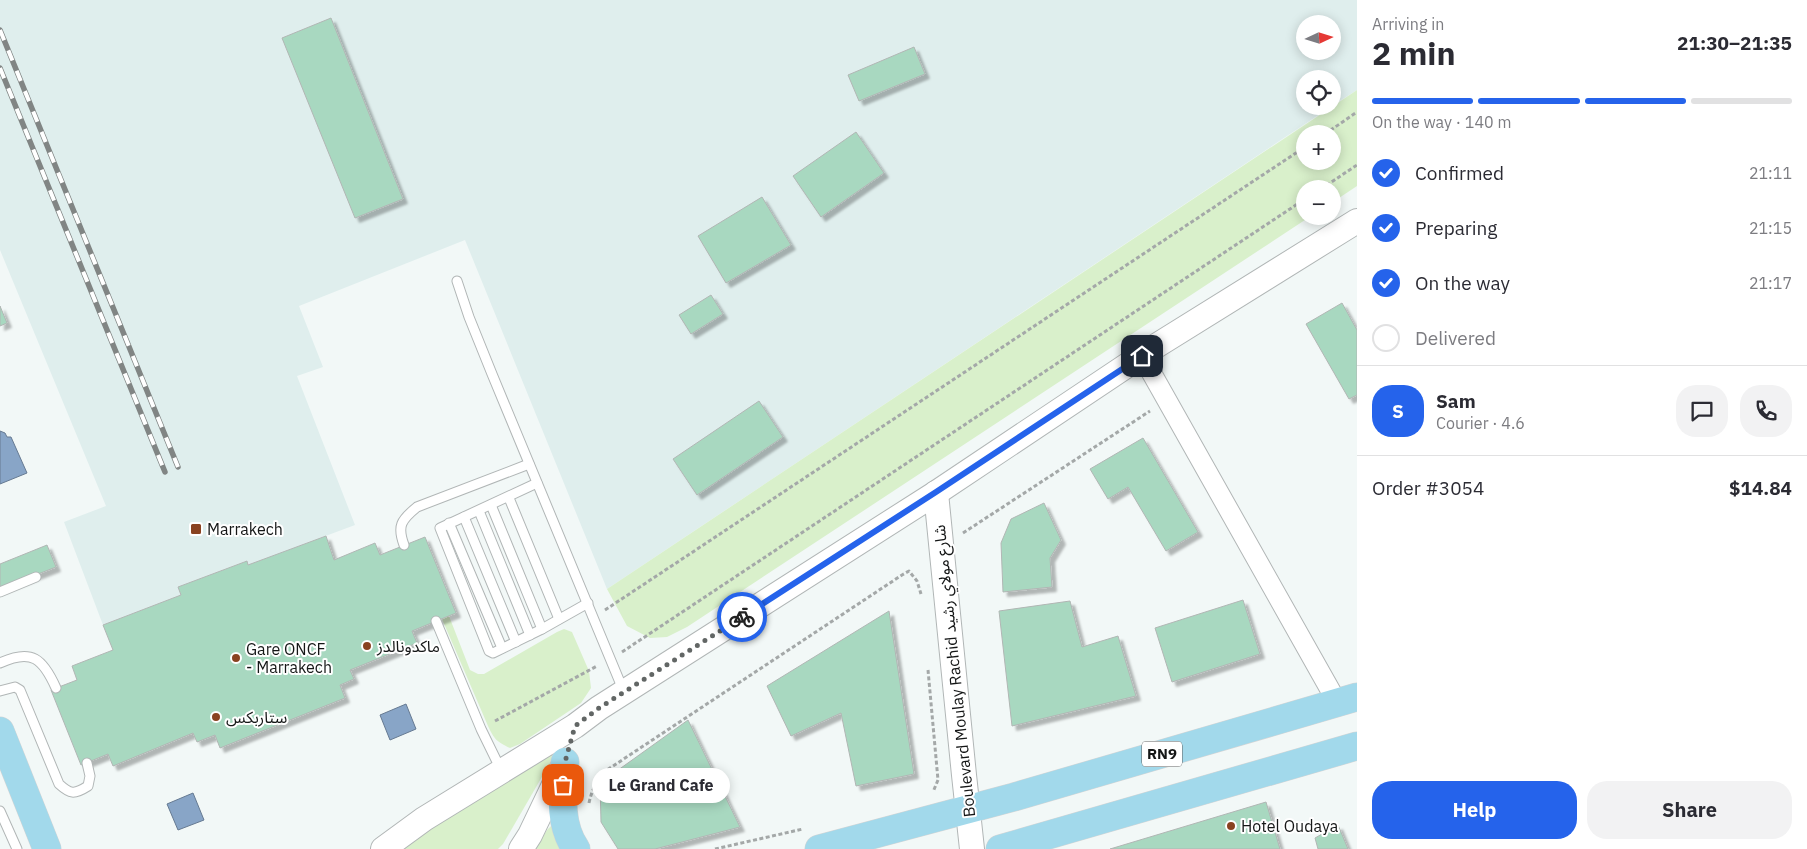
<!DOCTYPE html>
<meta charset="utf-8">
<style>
:root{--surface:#fff;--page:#f2f2f3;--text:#2b2b33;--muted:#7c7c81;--line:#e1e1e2;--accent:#2563eb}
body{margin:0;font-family:"IBM Plex Sans","Noto Sans Arabic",sans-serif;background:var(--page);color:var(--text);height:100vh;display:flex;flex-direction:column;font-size:19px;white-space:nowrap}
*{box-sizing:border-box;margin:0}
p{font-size:16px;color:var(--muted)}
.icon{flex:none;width:28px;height:28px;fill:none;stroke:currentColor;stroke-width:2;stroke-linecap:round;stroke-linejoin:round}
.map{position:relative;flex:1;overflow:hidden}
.side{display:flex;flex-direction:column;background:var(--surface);width:450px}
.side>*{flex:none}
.needle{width:32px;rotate:86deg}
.tools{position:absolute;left:1296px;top:15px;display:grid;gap:10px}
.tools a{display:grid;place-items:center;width:45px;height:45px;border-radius:50%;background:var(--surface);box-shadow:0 2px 12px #0003;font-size:25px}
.pin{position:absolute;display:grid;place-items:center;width:42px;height:42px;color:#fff;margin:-21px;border-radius:10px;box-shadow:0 2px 8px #0006}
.courier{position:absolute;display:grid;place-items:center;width:50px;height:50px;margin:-25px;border:4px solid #2563eb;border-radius:50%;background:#fff;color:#222;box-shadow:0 1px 6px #0007}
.bubble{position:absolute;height:35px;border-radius:18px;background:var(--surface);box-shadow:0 2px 12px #0003;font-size:16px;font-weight:800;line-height:35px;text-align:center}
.summary em{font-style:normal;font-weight:800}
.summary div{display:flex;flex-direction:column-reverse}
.summary{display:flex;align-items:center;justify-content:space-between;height:85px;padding:0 15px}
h1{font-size:32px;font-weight:800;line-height:38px}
.bar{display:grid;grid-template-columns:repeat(4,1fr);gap:8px 5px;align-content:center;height:60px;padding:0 15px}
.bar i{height:6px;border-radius:4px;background:var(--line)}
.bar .active{background:var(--accent)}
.bar p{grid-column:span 4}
.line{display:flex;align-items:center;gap:12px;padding:0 15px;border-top:1px solid var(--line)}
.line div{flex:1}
.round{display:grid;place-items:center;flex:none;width:52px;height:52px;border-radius:20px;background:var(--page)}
ol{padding:0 15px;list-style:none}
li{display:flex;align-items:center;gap:15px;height:55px}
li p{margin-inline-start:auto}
li .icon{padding:5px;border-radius:50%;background:var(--accent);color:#fff;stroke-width:4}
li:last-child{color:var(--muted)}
li i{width:28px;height:28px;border:2px solid var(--line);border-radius:50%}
.button{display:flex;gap:10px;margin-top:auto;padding:10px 15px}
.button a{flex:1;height:58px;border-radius:20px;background:var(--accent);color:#fff;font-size:20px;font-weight:800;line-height:58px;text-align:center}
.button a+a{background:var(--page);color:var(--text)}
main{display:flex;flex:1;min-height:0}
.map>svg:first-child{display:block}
</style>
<main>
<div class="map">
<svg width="1357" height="849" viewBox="0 0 1357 849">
<defs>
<filter id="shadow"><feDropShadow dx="4.5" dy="4.5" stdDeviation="1" flood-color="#0004"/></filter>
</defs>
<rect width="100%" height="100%" fill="#f2f8f7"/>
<path fill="#dfeeed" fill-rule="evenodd" d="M0,0h1357v90l-25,16v-27h-27v27h27l-725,483 -142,-349 -166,66 24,61 -26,9 58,149 -107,40 -2,-4 -68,26 3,8 -78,30 -39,-103 42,-16 -106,-256zM1305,24h27v27h-27z"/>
<g fill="#d9f0cb" fill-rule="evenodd">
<path d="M1357,90v96l-24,16 -1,-13h-27v27h6l-624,411 -20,10 -17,1 -23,-12 -20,-37zM1305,134h27v27h-27z"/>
<path d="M449,616l21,54 8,4h6l73,-42 7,-3 8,3 17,39 2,17 -10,15 -61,41 -10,4c-13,-6 -16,-9 -22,-22l-46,-107z"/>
<path d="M550,751l3,4 -3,8 -47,81 -5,5h-99z"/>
<path d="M551,826l5,1 10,22h-31l12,-19z"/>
</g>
<g fill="#88a5c7" stroke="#667a92">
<path d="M0,431l5,2 2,4h4l16,36 -27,11z"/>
<path d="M406,704l10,25 -26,11 -10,-25z"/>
<path d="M193,793l11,27 -26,10 -11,-26z"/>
</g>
<g fill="#a8d8c0" stroke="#b1b6b4" filter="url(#shadow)">
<path d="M331,18l72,181 -48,19 -73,-180z"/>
<path d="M914,47l11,27 -66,27 -11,-26z"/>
<path d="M856,132l28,41 -63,44 -28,-41z"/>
<path d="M762,197l29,48 -65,38 -28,-47z"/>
<path d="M711,295l12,19 -32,20 -12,-19z"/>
<path d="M1342,303l15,27v65l-8,4 -43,-75z"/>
<path d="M0,306l7,17 -7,3z"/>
<path d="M759,401l24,36 -86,58 -24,-36z"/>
<path d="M1143,438l55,94 -32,19 -38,-64 -20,12 -18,-30z"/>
<path d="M1044,503l17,37 -11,18 2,29 -49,5 -2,-49 10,-24z"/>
<path d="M326,536l8,24 41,-17 5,12 45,-18 31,76 -44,18 5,12 -67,27 4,9 -14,6 5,13 -125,50 -5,-13 -18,7 -4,-9 -80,33 -5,-12 -27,11 -30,-75 26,-10 -5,-14 41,-16 -10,-25 78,-30 -3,-8 69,-26 1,4z"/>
<path d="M47,545l9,22 -56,22v-25z"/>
<path d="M1243,600l17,54 -88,28 -17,-54z"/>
<path d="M1070,601l12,46 36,-11 18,60 -124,30 -13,-115z"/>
<path d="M889,611l25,163 -58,12 -15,-73 -50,23 -24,-50z"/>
<path d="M688,720l52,107 -85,22h-37l-17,-27 -1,-39z"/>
<path d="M1266,802l14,47h-170z"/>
<path d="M1338,825l10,24h-30l-3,-11z"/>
</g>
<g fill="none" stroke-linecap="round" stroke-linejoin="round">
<g stroke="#b1b6b6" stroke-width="11">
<g id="service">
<path d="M457,281l12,36 23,57 132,318"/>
<path d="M537,483l-97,45 49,123 4,2 49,-24 46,-26"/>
<path d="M509,498l50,121"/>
<path d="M491,505l51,124"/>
<path d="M479,511l51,124"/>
<path d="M464,517l52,125"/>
<path d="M449,523l53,125"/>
<path d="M404,545c-7,-19 -3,-25 13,-38l112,-43"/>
<path d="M0,592l36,-15"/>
<path d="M436,621l45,108 20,41"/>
<path d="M0,663c32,-15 43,-4 56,25"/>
<path d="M0,691l15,-4 5,3 39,94c11,10 15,11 29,2l2,-10 -3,-13"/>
<path d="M0,811l17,38"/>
</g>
</g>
<g stroke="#b1b6b6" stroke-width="21">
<path id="minor" d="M1142,356l195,346"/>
</g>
<g stroke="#b1b6b6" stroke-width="26">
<g id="tertiary">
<path d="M936,493l28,282 8,74"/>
<path d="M383,849l41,-30 151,-93 24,-18 337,-215 220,-147 201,-125"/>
<path d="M521,849l9,-14 33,-69"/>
</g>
</g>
<g stroke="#d5d5d5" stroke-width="29">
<g id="primary">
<path d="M0,731l47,118"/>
<path d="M565,762c-2,29 -7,61 11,87"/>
<path d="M819,849l195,-52 343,-100"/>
<path d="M1000,849l357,-103"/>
</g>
</g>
<g stroke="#a4a8a8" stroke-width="3" stroke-dasharray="4 2.5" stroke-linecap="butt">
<path d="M1325,134l32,-22"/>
<path d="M1321,189l36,-24"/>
<path d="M963,533l187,-122"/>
<path d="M605,610l700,-463"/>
<path d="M622,652l683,-453"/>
<path d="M928,670l10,110 -5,12"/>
<path d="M495,721l102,-55"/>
<path d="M589,803c3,-14 8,-23 18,-33l295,-195 7,-4 8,10 4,13"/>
<path d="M715,849l88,-20"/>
</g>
<use href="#service" stroke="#fff" stroke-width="9"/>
<use href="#minor" stroke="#fff" stroke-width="19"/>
<use href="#tertiary" stroke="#fff" stroke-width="24"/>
<use href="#primary" stroke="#a2d9eb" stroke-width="28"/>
<g stroke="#818584" stroke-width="5.5">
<g id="rail">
<path d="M0,30l178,437"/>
<path d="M0,68l165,404"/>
</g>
</g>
<use href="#rail" stroke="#fff" stroke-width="4" stroke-dasharray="11" stroke-linecap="butt"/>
</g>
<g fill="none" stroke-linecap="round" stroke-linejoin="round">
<path stroke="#626665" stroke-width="5" stroke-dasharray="0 9" d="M563,785l2,-23 10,-36 24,-18 143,-91"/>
<path stroke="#2563eb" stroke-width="6" d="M742,617l194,-125 206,-136"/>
</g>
<g fill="#894220" stroke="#fff" stroke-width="2">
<rect x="190" y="523" width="12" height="12" rx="2.5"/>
<circle cx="367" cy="646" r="5"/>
<circle cx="236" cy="658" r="5"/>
<circle cx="216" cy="717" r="5"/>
<circle cx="1231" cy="826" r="5"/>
</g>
<g text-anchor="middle" stroke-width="4" stroke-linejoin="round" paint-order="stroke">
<rect fill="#fff" stroke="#5b5d5d" stroke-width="1" x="1142" y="741.5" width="40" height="25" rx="4"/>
<g font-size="15" font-weight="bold" fill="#151717">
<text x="1162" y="759">RN9</text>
</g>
<g font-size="16" fill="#151717" stroke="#fff" text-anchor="start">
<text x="207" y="535">Marrakech</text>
<text x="377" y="652">ماكدونالدز</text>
<text x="246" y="655">Gare ONCF<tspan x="246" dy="18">- Marrakech</tspan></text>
<text x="226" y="723">ستاربكس</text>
<text x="1241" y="832">Hotel Oudaya</text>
</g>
<g font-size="16" fill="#151717" stroke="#fff">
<text transform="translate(954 671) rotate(-96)" y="6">Boulevard Moulay Rachid شارع مولاي رشيد</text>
</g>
</g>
</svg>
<div class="tools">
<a><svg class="needle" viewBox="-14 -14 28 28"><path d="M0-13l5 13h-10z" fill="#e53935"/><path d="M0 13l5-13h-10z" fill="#7c7c81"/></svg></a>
<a><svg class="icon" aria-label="locate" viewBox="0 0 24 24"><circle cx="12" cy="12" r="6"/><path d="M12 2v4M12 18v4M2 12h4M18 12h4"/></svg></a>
<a>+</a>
<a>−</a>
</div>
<div class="pin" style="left:563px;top:785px;background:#ea580c"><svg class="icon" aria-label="bag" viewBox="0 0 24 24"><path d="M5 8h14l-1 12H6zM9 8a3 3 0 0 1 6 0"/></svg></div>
<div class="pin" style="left:1142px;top:356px;background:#1f2937"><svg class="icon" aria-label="home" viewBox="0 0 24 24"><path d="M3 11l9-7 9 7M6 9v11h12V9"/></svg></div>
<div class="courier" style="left:742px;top:617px"><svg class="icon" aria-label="bike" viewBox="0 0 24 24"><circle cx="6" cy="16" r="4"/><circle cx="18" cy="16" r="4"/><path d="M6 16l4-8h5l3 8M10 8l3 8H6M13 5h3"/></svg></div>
<div class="bubble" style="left:592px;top:768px;width:138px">Le Grand Cafe</div>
</div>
<section class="side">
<div class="summary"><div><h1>2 min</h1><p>Arriving in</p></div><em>21:30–21:35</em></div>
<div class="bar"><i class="active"></i><i class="active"></i><i class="active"></i><i></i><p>On the way · 140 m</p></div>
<ol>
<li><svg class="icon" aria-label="check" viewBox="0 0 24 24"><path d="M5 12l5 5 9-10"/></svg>Confirmed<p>21:11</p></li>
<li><svg class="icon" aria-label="check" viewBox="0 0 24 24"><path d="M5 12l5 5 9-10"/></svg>Preparing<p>21:15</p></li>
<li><svg class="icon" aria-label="check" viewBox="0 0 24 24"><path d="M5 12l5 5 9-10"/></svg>On the way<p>21:17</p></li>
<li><i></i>Delivered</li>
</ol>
<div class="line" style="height:90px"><b class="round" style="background:var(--accent);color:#fff">S</b><div><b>Sam</b><p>Courier · 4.6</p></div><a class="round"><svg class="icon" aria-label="chat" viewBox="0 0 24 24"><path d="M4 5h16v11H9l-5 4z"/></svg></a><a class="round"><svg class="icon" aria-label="phone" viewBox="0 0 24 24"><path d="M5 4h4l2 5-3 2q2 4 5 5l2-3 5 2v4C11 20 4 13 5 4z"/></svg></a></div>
<div class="line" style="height:65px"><div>Order #3054</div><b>$14.84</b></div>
<div class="button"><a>Help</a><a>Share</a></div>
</section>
</main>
